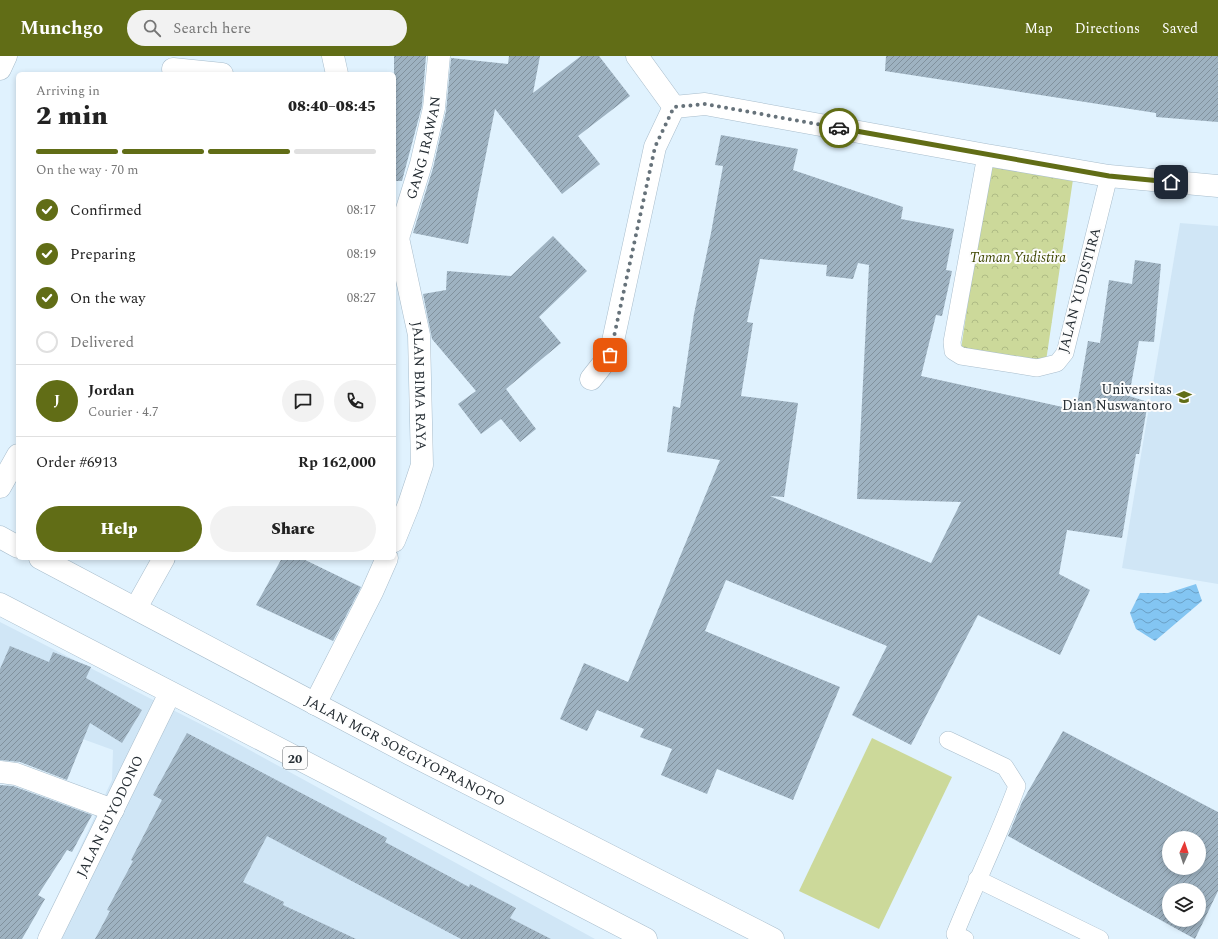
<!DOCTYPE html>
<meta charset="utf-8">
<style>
:root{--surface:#fff;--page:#f2f2f2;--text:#222;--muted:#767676;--line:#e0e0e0;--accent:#616d16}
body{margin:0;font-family:Spectral,serif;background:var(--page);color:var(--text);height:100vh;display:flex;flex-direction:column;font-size:15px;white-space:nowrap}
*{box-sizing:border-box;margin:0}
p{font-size:13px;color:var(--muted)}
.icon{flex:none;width:22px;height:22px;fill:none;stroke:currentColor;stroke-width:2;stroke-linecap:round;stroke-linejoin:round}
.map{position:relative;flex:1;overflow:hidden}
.panel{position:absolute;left:16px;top:16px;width:380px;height:488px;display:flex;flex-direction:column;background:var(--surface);border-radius:6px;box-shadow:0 2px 6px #0003}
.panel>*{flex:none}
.needle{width:26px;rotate:3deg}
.tools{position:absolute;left:1162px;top:775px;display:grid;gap:8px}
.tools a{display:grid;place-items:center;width:44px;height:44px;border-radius:50%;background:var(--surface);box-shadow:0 2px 6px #0003;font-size:20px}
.pin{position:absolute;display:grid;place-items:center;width:34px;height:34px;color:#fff;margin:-17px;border-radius:8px;box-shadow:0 2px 6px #0006}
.courier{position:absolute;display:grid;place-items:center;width:40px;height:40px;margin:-20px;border:3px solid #616d16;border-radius:50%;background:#fff;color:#222;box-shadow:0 1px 5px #0007}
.summary em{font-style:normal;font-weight:800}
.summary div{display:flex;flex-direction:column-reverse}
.summary{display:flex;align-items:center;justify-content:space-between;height:68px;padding:0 20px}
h1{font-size:26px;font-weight:800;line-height:30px}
.bar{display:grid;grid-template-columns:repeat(4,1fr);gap:6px 4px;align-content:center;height:48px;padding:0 20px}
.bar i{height:5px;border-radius:3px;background:var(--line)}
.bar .active{background:var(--accent)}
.bar p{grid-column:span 4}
.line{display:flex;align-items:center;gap:10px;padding:0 20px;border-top:1px solid var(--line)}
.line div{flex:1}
.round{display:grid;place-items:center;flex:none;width:42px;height:42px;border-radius:21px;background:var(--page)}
ol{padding:0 20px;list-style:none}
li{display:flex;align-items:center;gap:12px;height:44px}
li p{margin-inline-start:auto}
li .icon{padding:4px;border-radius:50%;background:var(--accent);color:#fff;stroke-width:4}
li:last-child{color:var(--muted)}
li i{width:22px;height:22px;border:2px solid var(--line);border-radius:50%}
.primary-button{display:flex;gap:8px;margin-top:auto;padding:8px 20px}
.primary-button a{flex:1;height:46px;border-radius:24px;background:var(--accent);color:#fff;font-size:16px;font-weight:800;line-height:46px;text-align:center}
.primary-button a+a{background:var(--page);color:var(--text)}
header{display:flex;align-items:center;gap:24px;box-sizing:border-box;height:56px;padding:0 20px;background:var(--accent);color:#fff}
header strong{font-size:19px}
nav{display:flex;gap:22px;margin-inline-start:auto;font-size:14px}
.search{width:280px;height:36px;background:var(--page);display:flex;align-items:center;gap:10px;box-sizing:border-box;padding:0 14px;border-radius:22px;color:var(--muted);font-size:15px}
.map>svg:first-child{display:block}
</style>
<header>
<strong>Munchgo</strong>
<div class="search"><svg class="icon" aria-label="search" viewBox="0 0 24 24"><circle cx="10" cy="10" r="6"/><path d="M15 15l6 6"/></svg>Search here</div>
<nav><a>Map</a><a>Directions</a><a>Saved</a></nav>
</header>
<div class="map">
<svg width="1218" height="883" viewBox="0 0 1218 883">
<defs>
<pattern id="park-crowns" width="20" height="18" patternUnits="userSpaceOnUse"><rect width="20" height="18" fill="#ccd99a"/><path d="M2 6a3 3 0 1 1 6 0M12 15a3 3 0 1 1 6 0" fill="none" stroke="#afbb85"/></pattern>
<pattern id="water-waves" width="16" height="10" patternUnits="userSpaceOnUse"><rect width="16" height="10" fill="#83c5f2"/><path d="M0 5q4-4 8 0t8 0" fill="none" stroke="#6ba0c5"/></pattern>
<pattern id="building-hatch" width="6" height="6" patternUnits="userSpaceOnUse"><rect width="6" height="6" fill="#9eb2c1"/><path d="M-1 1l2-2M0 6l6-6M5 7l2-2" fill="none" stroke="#81919d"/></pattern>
</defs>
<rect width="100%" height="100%" fill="#e0f2fe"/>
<g fill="#d0e6f6">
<path d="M1180,167l38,3v358l-96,-16z"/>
<path d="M0,566l222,113 373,204h-558l75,-159 1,-30 -113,-41z"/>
</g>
<path fill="#ccd99a" d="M872,682l80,39 -73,152 -80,-38z"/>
<path fill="url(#park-crowns)" d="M990,98l85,12 -29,195 -85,-12z"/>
<path fill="url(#water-waves)" d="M1196,528l6,17 -47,40 -19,-12 -6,-16 10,-20h28z"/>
<g fill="url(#building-hatch)" fill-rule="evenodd">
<path d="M394,0h32l-4,50 -20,75h-8z"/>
<path d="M509,0h31l-7,37 48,-37h18l31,40 -52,40 22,28 -38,30 -67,-85 -27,135 -55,-11 20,-65 13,-57 5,-53 57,6z"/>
<path d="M886,0h332v66l-62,-5v-4l-271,-42z"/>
<path d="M721,79l77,14 -5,21 110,37 -2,12 53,10 -8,41 6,1 -10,45 -6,-1 -15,61 155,34 12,-69 12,2 9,-63 23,4 3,-24 26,4 -7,78 -15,-1 -10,55 19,6 -9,52h-3l-14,84 -55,-8 -8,44 31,16 -30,65 -82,-40 -67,130 -59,-30 35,-69 -161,-66 -21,51 135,56 -47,113 -76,-31 -10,25 -46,-19 11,-26 -32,-12 4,-8 -47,-19 -10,21 -27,-12 24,-56 44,19 92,-222 -53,-8 6,-46 7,2 14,-94 17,-81 12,-67 -8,-1zM760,203l67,6 -1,11 27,3 5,-16 11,2 -12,234 104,3 -30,61 -161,-67 14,1 14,-94 -57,-7 12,-73 -6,-1z"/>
<path d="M553,180l34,35 -48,46 22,26 -55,46 30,40 -16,13 -19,-23 -20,15 -23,-30 18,-13 -44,-52 -9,-45 23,-4 1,-19 64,5z"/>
<path d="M282,502h19l60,29 -28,54 -77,-36z"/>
<path d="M10,590l39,16 4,-10 38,15 -5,11 56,32 -20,33 -32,-20 -23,57 -47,-18 -20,-2v-91z"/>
<path d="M1063,675l155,81v79l-23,48 -187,-103 14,-34zM1169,782h30v30h-30zM1169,834h30v30h-30z"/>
<path d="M187,677l200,105 -2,4 84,45 1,-3 46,24 -6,10 41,21h-90l-194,-103 -24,46 41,20 -1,3 73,34h-261l15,-28 -3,-1 26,-49 -2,-1 31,-60 -9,-5z"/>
<path d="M0,729l13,1 79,29 -20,37 -5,-2 -29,45 7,4 -23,40h-22z"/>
</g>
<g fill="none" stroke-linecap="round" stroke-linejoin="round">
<g stroke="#a8bdcc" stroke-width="18">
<g id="lane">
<path d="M986,99l-34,187 1,9 8,5 76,12 20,-5 8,-10 44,-177"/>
<path d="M948,684l57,27 12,19c-18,50 -42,98 -62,148l10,5"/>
<path d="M977,823l123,60"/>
</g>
</g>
<g stroke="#a8bdcc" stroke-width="23">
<g id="street">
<path d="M333,0l4,18"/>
<path d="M637,0l37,51"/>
<path d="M0,13l6,-13"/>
<path d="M173,13l49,5"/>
<path d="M674,51l31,-3 281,51 123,21 109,10"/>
<path id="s1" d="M394,173l4,9 21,97 3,130 -13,39 -15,37"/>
<path id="s2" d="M398,182l23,-74 13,-56 5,-52"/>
<path d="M591,323l19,-24 45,-208 19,-40"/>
<path d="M0,431l18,-32"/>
<path d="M136,552l28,-50"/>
<path d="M315,648l57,-112 15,-34"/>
<path d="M0,716l16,2 97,36"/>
</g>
</g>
<g stroke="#a8bdcc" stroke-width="23">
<g id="secondary">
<path id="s3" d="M49,883l121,-246"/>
</g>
</g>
<g stroke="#a8bdcc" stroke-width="23">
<g id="highway">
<path d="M0,481l18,10"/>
<path id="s4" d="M40,502l370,196 363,185"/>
<path d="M0,548l646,335"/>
</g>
</g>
<use href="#lane" stroke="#fff" stroke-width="17"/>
<use href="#street" stroke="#fff" stroke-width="22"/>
<use href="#secondary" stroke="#fff" stroke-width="22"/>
<use href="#highway" stroke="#fff" stroke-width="22"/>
</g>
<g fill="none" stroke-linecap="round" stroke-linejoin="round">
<path stroke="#66727a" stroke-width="4" stroke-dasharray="0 7.2" d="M610,299l45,-208 19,-40 31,-3 134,24"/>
<path stroke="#616d16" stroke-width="5" d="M839,72l270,48 62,6"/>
</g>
<defs>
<g id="university-bare" transform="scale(1.2)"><path d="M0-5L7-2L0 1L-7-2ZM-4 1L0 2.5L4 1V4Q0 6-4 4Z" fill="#616d16" stroke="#fcfcfc" stroke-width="2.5" paint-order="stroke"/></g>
</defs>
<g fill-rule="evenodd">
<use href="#university-bare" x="1184" y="341"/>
</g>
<g text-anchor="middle" stroke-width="4" stroke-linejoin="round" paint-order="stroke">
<rect fill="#fcfcfc" stroke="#666b6f" stroke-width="1" x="283" y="691" width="24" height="22" rx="3"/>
<g font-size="13" font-weight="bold" fill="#252d33">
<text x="295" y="707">20</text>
</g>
<g font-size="14" fill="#252d33" stroke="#fcfcfc">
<text dy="5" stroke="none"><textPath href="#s2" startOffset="94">GANG IRAWAN</textPath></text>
<text transform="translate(1079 234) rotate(-75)" y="5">JALAN YUDISTIRA</text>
<text dy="5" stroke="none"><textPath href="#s1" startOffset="160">JALAN BIMA RAYA</textPath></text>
<text dy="5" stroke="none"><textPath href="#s4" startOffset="413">JALAN MGR SOEGIYOPRANOTO</textPath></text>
<text dy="5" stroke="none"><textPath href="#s3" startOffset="137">JALAN SUYODONO</textPath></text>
</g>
<g font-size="14" font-style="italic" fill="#3e4700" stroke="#fcfcfc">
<text x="1018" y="206">Taman Yudistira</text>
</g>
<g font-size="14" fill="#252d33" stroke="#fcfcfc" text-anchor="end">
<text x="1172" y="338">Universitas<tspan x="1172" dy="16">Dian Nuswantoro</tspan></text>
</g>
</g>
</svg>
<div class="tools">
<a><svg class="needle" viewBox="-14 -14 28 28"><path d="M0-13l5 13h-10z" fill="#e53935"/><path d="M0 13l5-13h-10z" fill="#767676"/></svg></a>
<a><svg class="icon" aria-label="layers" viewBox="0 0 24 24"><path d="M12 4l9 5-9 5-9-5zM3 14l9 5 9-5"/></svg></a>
</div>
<div class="pin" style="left:610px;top:299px;background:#ea580c"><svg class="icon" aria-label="bag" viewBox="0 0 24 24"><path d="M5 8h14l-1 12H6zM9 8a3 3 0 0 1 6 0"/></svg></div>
<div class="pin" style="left:1171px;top:126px;background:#1f2937"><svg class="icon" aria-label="home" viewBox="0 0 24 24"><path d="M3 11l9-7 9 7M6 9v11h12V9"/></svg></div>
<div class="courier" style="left:839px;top:72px"><svg class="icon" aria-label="car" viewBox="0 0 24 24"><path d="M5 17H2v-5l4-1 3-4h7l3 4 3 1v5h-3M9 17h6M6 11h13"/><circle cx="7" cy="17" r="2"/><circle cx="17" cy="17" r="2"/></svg></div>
<section class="panel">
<div class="summary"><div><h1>2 min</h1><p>Arriving in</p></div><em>08:40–08:45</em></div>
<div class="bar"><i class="active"></i><i class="active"></i><i class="active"></i><i></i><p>On the way · 70 m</p></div>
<ol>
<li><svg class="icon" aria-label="check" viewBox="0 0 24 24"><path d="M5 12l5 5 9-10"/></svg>Confirmed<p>08:17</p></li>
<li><svg class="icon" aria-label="check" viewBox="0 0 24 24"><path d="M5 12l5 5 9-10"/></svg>Preparing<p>08:19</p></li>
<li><svg class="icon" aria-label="check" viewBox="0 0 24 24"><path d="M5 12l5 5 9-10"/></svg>On the way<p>08:27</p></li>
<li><i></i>Delivered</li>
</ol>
<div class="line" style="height:72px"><b class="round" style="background:var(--accent);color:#fff">J</b><div><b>Jordan</b><p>Courier · 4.7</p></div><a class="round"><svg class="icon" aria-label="chat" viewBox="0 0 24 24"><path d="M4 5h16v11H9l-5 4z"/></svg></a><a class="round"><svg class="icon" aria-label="phone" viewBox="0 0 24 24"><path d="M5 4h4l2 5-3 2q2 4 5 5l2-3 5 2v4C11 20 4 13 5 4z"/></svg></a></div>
<div class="line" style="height:52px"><div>Order #6913</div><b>Rp 162,000</b></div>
<div class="primary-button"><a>Help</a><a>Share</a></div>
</section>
</div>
